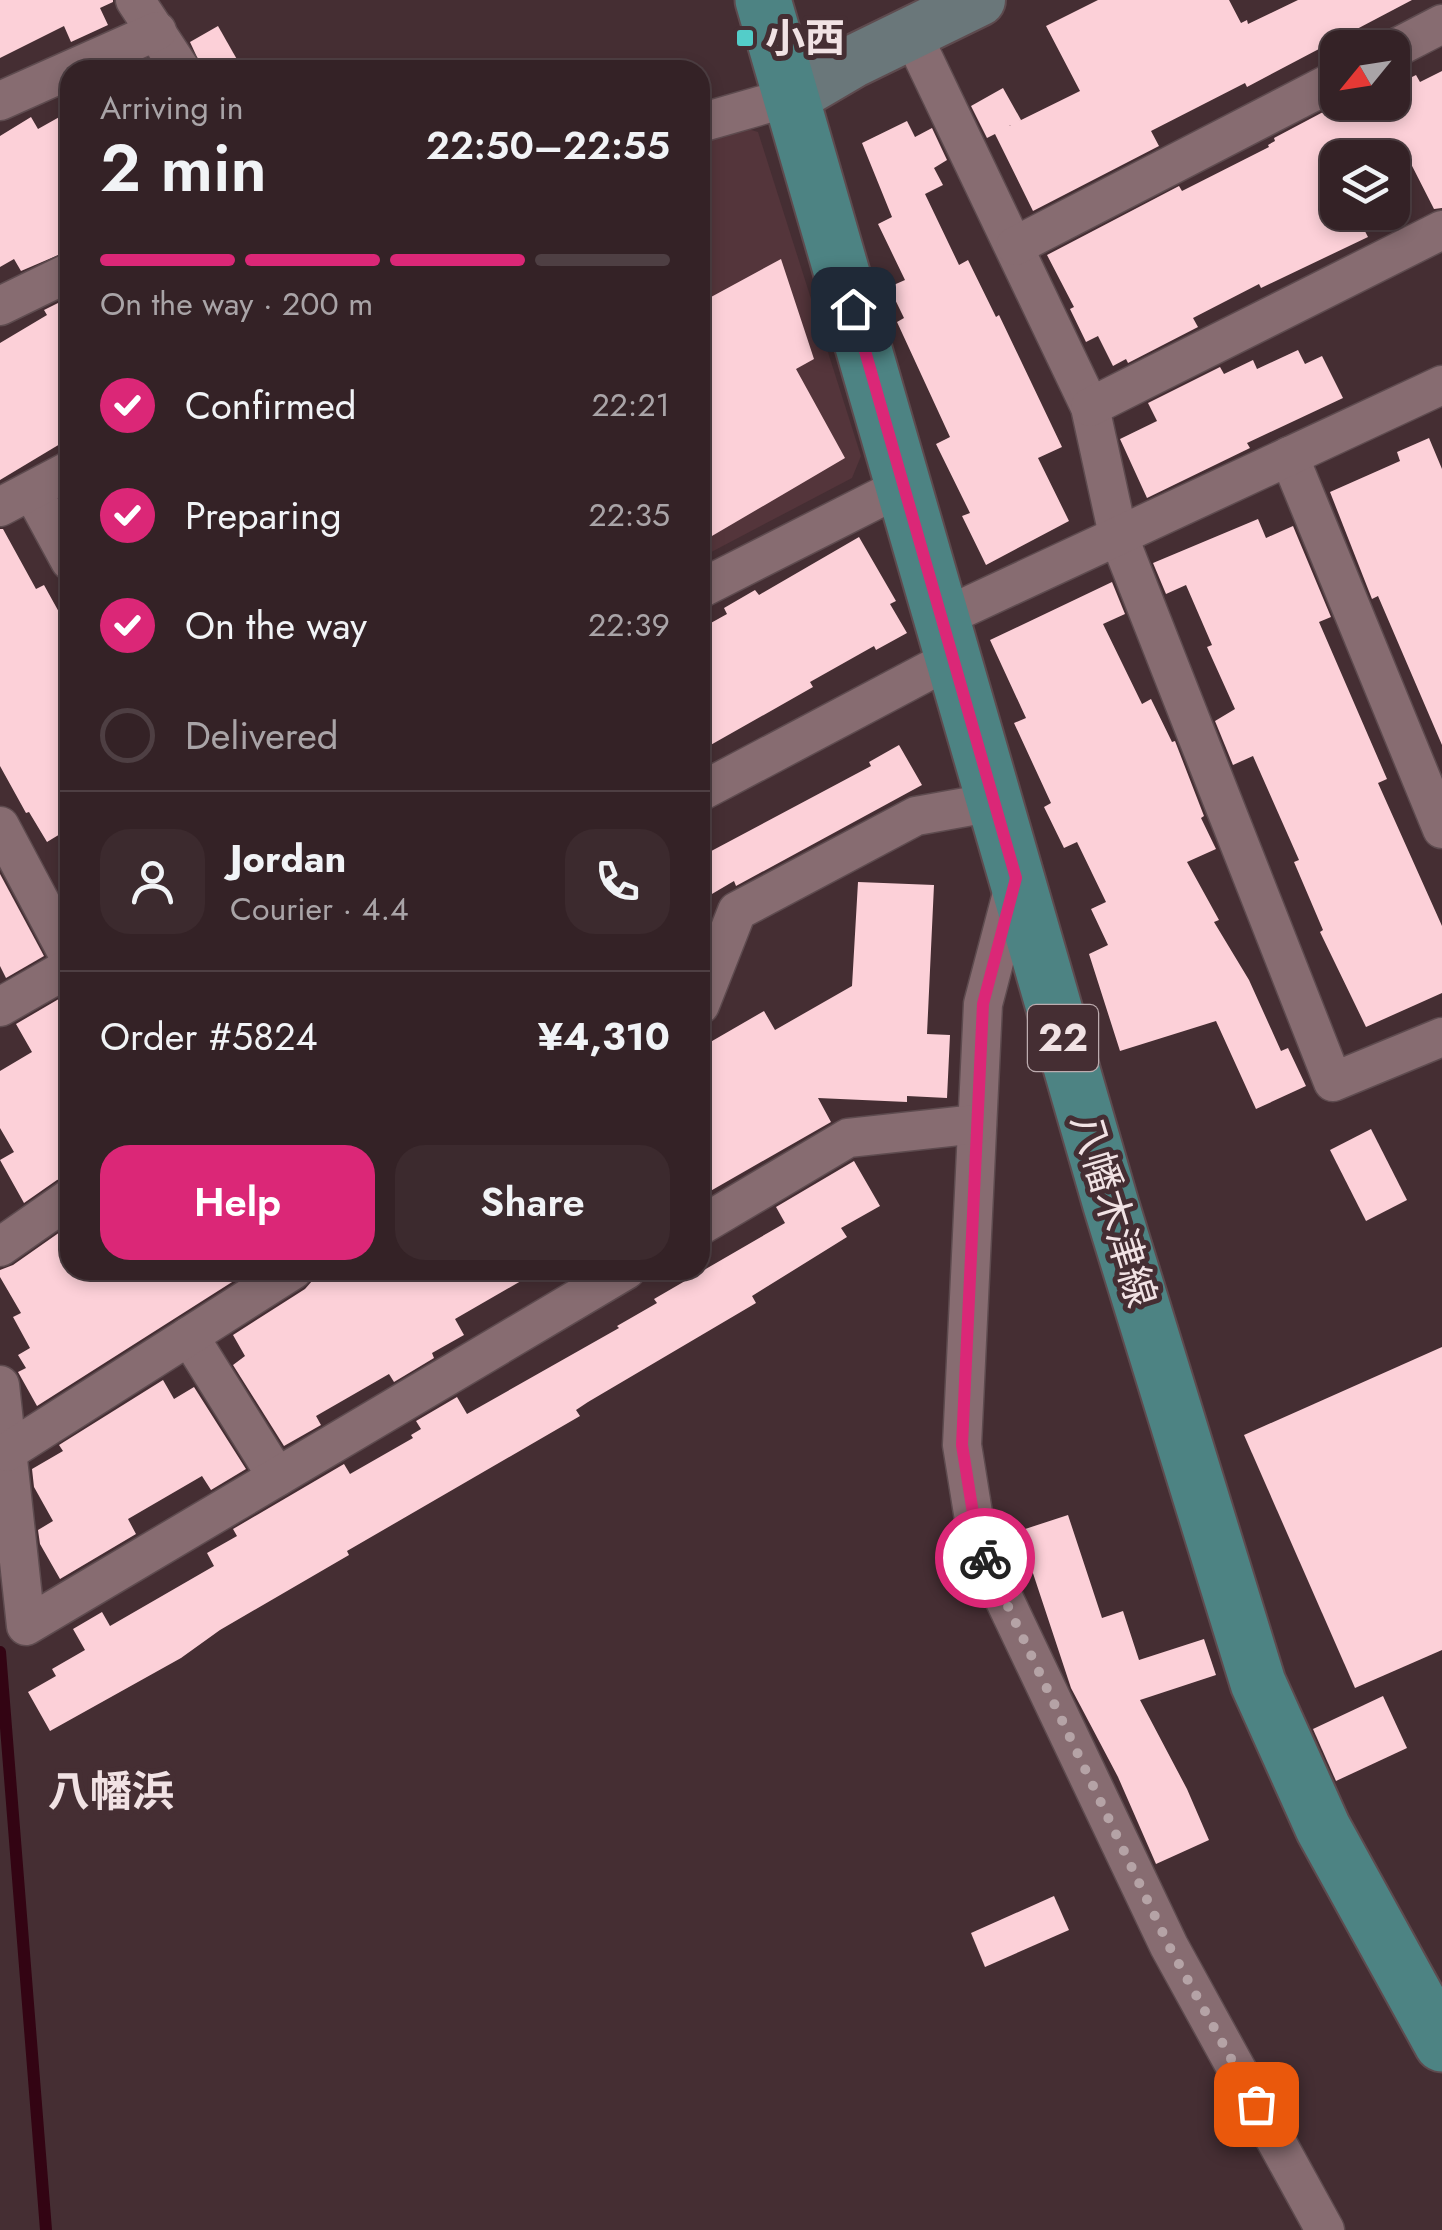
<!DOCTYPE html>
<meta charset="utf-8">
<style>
:root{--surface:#342226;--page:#3c2a2e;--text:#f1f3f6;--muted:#a9a4a7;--line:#4e3f43;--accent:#db2777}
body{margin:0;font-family:Jost,"Noto Sans JP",sans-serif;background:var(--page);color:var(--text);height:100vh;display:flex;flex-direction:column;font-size:38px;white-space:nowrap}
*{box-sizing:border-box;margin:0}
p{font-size:32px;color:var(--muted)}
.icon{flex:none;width:55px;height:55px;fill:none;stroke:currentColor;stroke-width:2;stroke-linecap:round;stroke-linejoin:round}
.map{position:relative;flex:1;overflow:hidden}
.side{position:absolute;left:60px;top:60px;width:650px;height:1220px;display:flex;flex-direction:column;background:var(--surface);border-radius:30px;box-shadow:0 5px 15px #0003,0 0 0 2px var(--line)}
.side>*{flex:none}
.needle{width:65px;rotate:240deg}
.tools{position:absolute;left:1320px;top:30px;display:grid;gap:20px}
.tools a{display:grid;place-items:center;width:90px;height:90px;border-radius:20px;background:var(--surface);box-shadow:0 5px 15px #0003,0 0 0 2px var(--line);font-size:50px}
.pin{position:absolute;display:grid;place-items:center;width:85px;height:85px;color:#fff;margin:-42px;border-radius:20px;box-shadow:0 5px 15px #0006}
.courier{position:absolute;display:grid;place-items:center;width:100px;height:100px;margin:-50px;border:8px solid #db2777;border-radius:50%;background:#fff;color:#222;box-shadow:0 2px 12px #0007}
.headline em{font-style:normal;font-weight:600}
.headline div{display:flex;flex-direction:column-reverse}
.headline{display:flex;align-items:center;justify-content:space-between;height:170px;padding:0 40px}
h1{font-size:65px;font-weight:600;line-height:75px}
.bar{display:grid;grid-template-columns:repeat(4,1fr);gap:15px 10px;align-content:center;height:120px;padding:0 40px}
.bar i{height:12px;border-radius:8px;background:var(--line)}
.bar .on{background:var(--accent)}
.bar p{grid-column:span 4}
.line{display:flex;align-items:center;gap:25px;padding:0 40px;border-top:2px solid var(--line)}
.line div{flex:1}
.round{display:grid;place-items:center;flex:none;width:105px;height:105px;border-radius:30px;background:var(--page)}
ol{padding:0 40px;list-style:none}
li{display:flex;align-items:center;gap:30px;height:110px}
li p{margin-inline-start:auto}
li .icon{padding:10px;border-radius:50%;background:var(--accent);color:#fff;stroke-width:4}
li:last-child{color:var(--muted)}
li i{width:55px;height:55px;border:5px solid var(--line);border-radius:50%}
.action{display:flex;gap:20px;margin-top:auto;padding:20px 40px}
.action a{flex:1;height:115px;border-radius:30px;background:var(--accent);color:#fff;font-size:40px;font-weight:600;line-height:115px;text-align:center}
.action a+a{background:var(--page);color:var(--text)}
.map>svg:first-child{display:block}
</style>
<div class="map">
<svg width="1442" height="2230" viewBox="0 0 1442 2230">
<rect width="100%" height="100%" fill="#452e33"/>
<path fill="#54353b" d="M748,129l10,3 103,324 -9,22 -152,80v-421z"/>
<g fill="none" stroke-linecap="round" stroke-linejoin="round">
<path stroke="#330413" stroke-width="12" d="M0,1652l46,578"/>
</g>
<g fill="#fcd0d8">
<path d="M0,0h113v2l-13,6 8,17 -37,17 -7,-16 -64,32z"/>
<path d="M1098,0h131l12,23 6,-3 1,4 50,-24h114l-165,87 -2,-4 -94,48 8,15 -126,65 -38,-77 -8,4 -16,-32 32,-18 18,32 -12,6 71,-35 -34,-65z"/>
<path d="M218,26l25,44h-40l-13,-28z"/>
<path d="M1442,71v137l-8,1 -26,-51h-81l11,19v35h17l13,25 -107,51 -2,-4 -66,34 5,9 -70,36 -2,-4 -13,7 -15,-30 -12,6 -16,-33 4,-2 -27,-52 132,-69 3,5 87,-44 -1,-2 7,-4 -1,-3 68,-36h50v-15l24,-12 4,7z"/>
<path d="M70,111v139l-49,21 -7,-12 -14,8v-131l31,-19 7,12z"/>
<path d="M907,121l8,16 17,-9 15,32 -13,8 9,17 -18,9 34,71 9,-5 28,57 3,-2 63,132 -24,11 31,63 -83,44 -24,-49 8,-3 -34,-69 14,-7 -53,-115 7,-4 -15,-31 16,-7 -27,-56 14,-7 -30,-74z"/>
<path d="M781,259l33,100 -18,10 49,89 -145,85v-240z"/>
<path d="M70,297v141l-70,42v-137l47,-28 -3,-5z"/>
<path d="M1298,350l7,14 17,-8 21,42 -96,45 3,5 -103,50 -27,-59 37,-18 -9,-18 72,-36 4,7 29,-14 4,9z"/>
<path d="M1429,438l13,31v276l-64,-149 -6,3 -42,-107 70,-31 -3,-9z"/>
<path d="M1258,519l8,19 27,-12 38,91 -12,5 68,157 -9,4 64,143v67l-76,34 -46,-95 3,-2 -29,-68 5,-2 -46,-104 -20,9 -18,-44 20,-12 -28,-62 5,-2 -26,-60 -20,9 -13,-31z"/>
<path d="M0,529h3l33,60 8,-4 26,47v196l-23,14 -18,-30 -3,1 -26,-47z"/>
<path d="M859,537l37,64 -6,3 17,29 -31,17 -2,-4 -64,36 3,5 -113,64v-122l27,-15 -3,-6 31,-18 4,5z"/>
<path d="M1112,582l13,32 -22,10 39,80 9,-5 21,43 3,-1 29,75 -3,2 15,31 -29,13 32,58 -5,2 35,58 32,71 7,-3 18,38 -50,23 -40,-88 -96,30 -31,-97 19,-9 -17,-36 15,-7 -29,-60 -13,6 -20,-41 7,-4 -37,-80 12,-5 -36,-78z"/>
<path d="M899,745l23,40 -186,101 -2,-5 -34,20v-44l171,-91 -2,-4z"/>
<path d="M0,874l44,82 -38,22 -6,-12z"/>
<path d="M858,882l76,3 -7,149 23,1 -3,63 -40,-2v6l-89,-4 13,24 -131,75v-149l64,-37 11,19 77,-44z"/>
<path d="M69,993l1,183 -13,4 -33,23 -24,-43 14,-8 -14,-24v-57l32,-19 -16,-28z"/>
<path d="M1371,1129l36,71 -41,21 -36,-71z"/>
<path d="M854,1161l26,45 -39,22 6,9 -95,59 4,7 -168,99 -12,8 4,6 -233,135 2,4 -129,75 -39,28 -131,73 -22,-39 28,-16 -4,-7 33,-19 -12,-21 29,-17 8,14 104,-60 -7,-13 30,-17 -4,-7 111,-65 6,10 63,-36 -2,-3 10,-6 -5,-8 41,-24 10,17 152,-86 -2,-2 40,-23 -3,-4 131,-76 -9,-16z"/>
<path d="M70,1225v45h181l-214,136 -19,-34 8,-4 -8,-13 12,-7 -17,-31 8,-4 -21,-36v-7l13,-5z"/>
<path d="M315,1270h225l-85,49 9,16 -32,18 2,5 -40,24 -5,-8 -73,42 5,9 -37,21 -51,-81 12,-9 -12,-21 72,-46 7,-8z"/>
<path d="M1442,1347v303l-87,38 -111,-253z"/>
<path d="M163,1380l11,19 20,-12 52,82 -35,21 -9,-14 -74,43 8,15 -76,45 -20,-35 -2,-14 15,-9 -19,-34 -2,-18 31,-18 -4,-6z"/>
<path d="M1068,1515l34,103 21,-7 16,49 65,-21 12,36 -76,25 47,89 22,51 -53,24 -38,-87 -47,-89 -52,-157z"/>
<path d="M1383,1696l24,52 -71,33 -23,-52z"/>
<path d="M1054,1896l15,34 -84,37 -14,-34z"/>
</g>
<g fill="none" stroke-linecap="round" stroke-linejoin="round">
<g stroke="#5e4b4f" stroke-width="41">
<g id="street">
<path d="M135,0l46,70"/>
<path d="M911,32l179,375 28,128 215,547 109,-45"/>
<path d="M1392,50l50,-26"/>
<path d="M0,101l157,-70"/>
<path d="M700,123l94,-27"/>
<path d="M1015,246l323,-167"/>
<path d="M0,306l70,-34"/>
<path d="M1090,407l352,-177"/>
<path d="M1289,456l153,373"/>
<path d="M32,491l38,70"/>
<path d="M0,507l70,-37"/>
<path d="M700,589l203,-103"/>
<path d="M940,619l502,-234"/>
<path d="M700,792l251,-133"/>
<path d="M0,826l70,132"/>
<path d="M1015,882l-32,122 -21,441 16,99 191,402 156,284"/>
<path d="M700,1005l37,-94 179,-95 78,-14"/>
<path d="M0,1007l70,-40"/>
<path d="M700,1226l148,-88 129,-14"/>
<path d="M0,1247l70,-49"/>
<path d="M189,1336l88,141"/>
<path d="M0,1385l26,241 600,-356"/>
<path d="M7,1452l286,-182"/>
</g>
</g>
<g stroke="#5e4b4f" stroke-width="56">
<path id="secondary" d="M794,96l58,-34 127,-62"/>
</g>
<g stroke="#5e4b4f" stroke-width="59">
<path id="primary" d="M763,0l348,1205 147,478 65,145 119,216"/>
</g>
<use href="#street" stroke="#876c71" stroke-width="38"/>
<use href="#secondary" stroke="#6a777a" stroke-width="52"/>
<use href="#primary" stroke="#4d8383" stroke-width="55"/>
</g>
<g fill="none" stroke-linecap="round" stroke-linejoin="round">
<path stroke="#b5a3a6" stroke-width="10" stroke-dasharray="0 18" d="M985,1558l184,388 87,158"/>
<path stroke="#db2777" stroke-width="12" d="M853,309l163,569 -33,126 -21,441 16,99 7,14"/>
</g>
<rect fill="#53cdc9" stroke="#452e33" stroke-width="4" x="735" y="28" width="20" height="20" rx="5"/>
<g text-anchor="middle" stroke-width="10" stroke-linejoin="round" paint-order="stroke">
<rect fill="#452e33" stroke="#bdacaf" stroke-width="2.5" x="1028" y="1005" width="70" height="66" rx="8"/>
<g font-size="38" font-weight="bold" fill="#f1e2e4">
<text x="1063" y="1051">22</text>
</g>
<g font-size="40" font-weight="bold" fill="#f1e2e4" stroke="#452e33" text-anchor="start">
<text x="765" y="52">小西</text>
</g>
<g font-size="40" fill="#f1e2e4" stroke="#452e33">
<text transform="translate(1114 1210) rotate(73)" y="14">八幡木津線</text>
</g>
<g font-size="42" font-weight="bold" fill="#f1e2e4" stroke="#452e33">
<text x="111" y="1806">八幡浜</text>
</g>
</g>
</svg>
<div class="tools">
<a><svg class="needle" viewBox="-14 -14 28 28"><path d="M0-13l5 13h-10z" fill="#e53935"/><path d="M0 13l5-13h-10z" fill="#a9a4a7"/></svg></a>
<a><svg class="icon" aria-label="layers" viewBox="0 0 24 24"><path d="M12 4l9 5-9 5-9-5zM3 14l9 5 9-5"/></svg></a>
</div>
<div class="pin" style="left:1256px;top:2104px;background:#ea580c"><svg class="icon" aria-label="bag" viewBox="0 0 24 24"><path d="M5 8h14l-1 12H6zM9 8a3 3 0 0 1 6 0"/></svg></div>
<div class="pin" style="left:853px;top:309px;background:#1f2937"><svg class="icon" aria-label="home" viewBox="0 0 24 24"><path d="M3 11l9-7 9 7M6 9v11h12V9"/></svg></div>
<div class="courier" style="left:985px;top:1558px"><svg class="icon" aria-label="bike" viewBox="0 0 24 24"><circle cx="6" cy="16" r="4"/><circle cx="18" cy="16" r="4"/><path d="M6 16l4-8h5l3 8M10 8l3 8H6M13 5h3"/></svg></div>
<section class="side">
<div class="headline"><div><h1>2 min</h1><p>Arriving in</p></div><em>22:50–22:55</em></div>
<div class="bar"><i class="on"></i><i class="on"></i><i class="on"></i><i></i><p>On the way · 200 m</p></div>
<ol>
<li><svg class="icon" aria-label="check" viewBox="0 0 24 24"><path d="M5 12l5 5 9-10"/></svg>Confirmed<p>22:21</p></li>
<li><svg class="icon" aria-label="check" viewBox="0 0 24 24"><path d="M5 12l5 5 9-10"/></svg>Preparing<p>22:35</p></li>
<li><svg class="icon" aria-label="check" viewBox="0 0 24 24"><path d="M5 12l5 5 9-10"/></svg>On the way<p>22:39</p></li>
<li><i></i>Delivered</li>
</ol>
<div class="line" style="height:180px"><a class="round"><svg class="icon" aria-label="person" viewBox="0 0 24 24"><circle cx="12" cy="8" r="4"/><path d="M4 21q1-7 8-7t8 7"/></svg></a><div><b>Jordan</b><p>Courier · 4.4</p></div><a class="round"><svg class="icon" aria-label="phone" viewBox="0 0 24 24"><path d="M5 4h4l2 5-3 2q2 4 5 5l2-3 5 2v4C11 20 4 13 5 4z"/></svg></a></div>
<div class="line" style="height:130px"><div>Order #5824</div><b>¥4,310</b></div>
<div class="action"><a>Help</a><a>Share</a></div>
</section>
</div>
